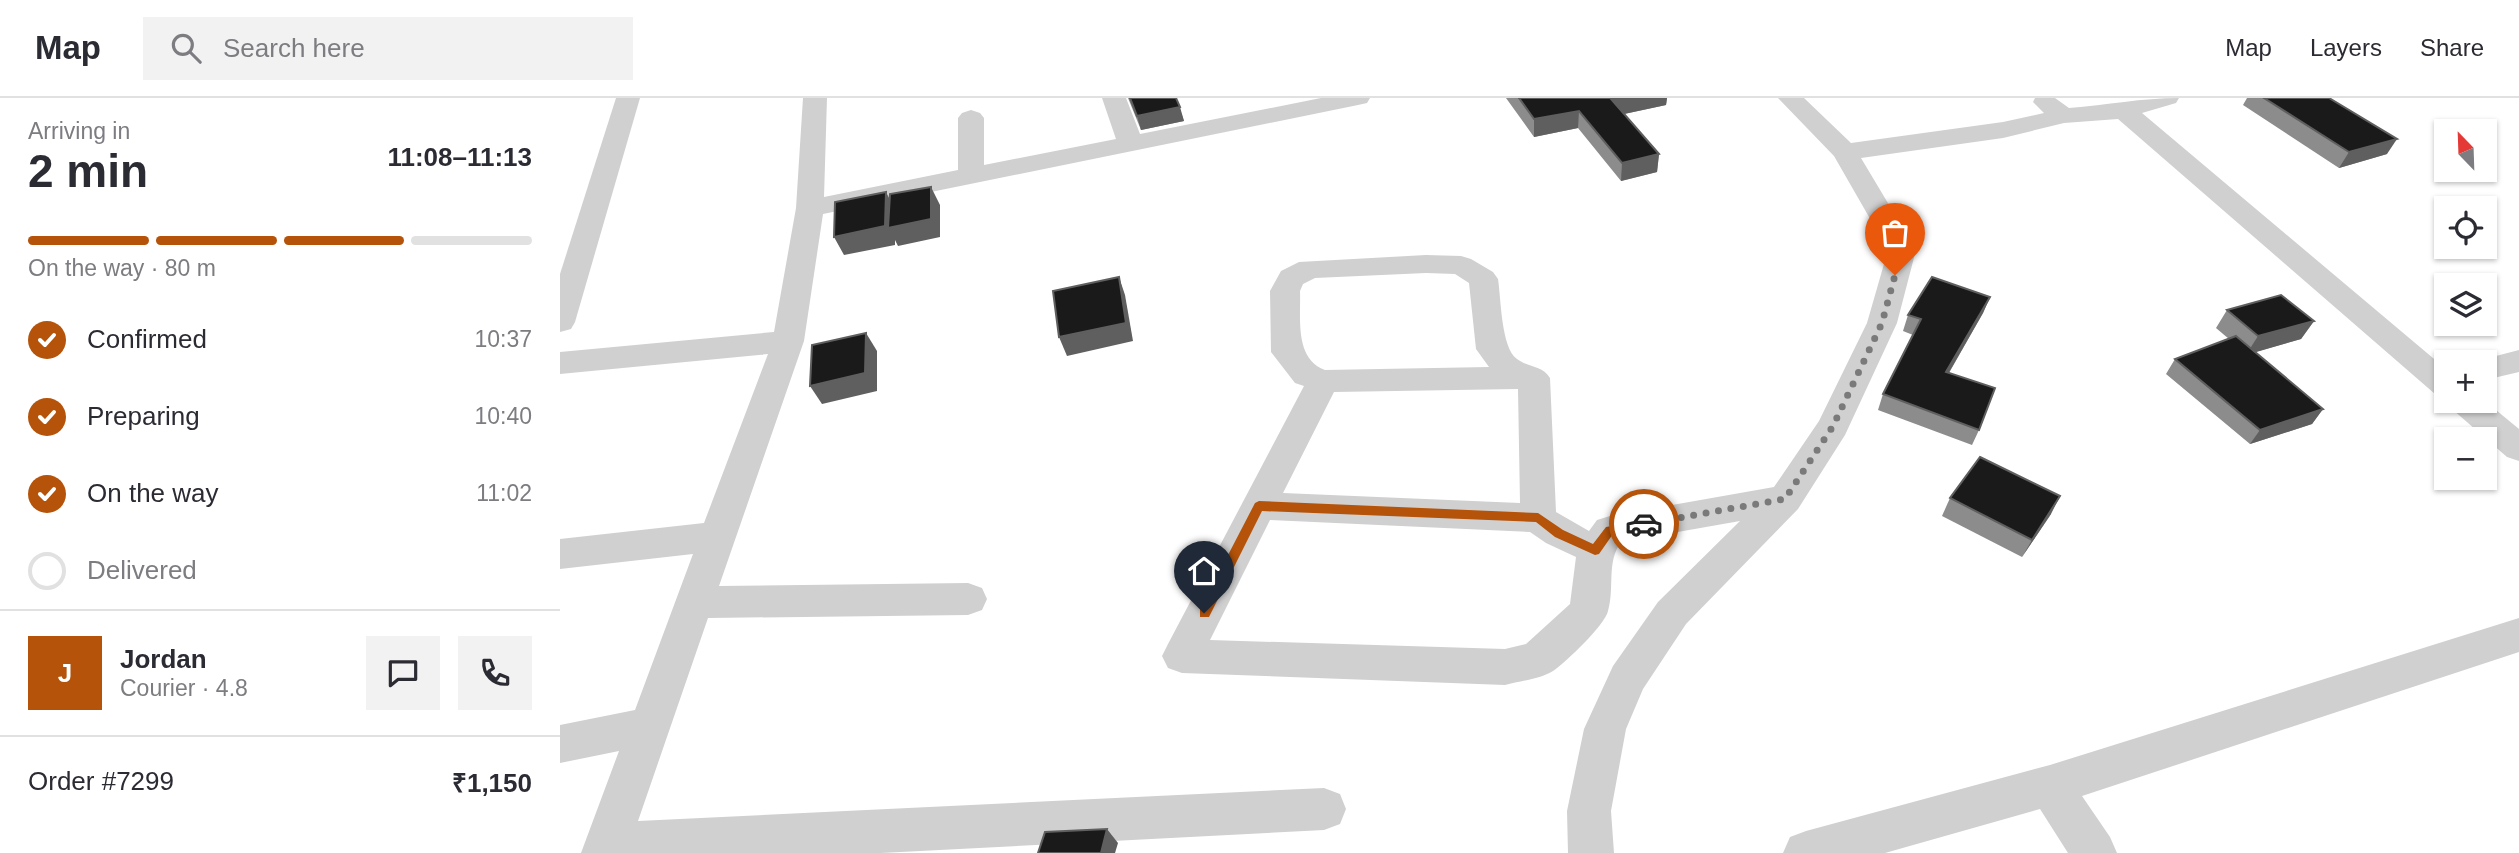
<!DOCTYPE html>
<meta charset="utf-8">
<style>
:root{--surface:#fff;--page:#f2f2f3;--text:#2b2b33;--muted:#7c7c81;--line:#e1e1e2;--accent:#b45309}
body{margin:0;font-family:Arial,sans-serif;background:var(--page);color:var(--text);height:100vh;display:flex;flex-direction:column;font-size:26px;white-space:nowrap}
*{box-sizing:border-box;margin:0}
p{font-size:23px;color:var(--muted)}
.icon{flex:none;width:38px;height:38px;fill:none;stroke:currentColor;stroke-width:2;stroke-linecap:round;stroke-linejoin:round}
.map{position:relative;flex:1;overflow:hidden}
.details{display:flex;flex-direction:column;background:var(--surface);width:560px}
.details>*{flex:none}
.needle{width:46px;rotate:337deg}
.fabs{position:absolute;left:1874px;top:21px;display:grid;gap:14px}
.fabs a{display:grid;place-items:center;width:63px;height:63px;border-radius:0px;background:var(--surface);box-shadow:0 2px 5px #0004;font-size:35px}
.pin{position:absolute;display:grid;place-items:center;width:60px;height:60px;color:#fff;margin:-72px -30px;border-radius:50% 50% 50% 0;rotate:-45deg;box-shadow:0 0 7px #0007}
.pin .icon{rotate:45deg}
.courier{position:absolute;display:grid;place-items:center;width:70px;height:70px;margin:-35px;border:5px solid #b45309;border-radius:50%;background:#fff;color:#222;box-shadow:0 2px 9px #0007}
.summary em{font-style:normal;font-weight:600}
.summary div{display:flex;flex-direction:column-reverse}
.summary{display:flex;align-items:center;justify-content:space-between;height:119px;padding:0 28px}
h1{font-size:46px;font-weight:600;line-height:52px}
.bar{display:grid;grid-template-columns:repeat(4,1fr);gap:10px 7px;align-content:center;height:84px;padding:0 28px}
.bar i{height:9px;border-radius:5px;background:var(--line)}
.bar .on{background:var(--accent)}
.bar p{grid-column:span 4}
.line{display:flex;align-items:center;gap:18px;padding:0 28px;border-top:2px solid var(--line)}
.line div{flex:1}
.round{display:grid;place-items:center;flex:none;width:74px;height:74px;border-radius:0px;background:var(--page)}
ol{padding:0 28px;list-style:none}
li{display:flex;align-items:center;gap:21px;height:77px}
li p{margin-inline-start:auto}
li .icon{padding:7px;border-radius:50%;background:var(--accent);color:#fff;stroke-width:4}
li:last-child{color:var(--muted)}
li i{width:38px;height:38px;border:4px solid var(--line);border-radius:50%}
header{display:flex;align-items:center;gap:42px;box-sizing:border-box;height:98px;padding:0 35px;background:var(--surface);border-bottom:2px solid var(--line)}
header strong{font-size:33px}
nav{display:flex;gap:38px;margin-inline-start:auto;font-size:24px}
.search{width:490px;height:63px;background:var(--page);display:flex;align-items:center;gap:18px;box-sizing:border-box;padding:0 24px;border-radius:0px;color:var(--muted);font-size:26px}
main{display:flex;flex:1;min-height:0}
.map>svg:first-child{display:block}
</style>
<header>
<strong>Map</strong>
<div class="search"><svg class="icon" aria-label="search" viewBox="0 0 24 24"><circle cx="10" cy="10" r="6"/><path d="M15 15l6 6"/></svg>Search here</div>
<nav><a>Map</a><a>Layers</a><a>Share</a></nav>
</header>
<main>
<section class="details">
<div class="summary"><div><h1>2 min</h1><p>Arriving in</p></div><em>11:08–11:13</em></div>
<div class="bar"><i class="on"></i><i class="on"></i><i class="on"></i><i></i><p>On the way · 80 m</p></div>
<ol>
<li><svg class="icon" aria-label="check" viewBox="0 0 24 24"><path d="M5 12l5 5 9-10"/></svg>Confirmed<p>10:37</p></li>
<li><svg class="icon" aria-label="check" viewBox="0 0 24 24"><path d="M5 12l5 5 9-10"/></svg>Preparing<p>10:40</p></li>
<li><svg class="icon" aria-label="check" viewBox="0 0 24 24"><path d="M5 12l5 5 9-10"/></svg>On the way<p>11:02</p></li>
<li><i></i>Delivered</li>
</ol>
<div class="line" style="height:126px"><b class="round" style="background:var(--accent);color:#fff">J</b><div><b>Jordan</b><p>Courier · 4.8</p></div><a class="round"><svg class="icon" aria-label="chat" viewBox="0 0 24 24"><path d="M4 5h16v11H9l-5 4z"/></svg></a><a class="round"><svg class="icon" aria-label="phone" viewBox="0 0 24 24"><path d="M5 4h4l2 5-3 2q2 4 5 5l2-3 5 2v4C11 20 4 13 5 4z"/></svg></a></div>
<div class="line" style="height:91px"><div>Order #7299</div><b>₹1,150</b></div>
</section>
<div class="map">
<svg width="1959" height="755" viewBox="0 0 1959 755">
<rect width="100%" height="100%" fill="#fff"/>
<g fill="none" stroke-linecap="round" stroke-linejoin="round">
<g fill="#d0d0d0" fill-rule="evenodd">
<path d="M56,0h24l-65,224 -4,7 -11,3v-58z"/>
<path d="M243,0h24l-3,99 134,-27v-52l4,-5 9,-3 9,3 4,5v47l132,-26 -14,-41h24l14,36 181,-36h49l-3,5 -9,2 -535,109 -19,127 -85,245 249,-3 14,5 5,11 -5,11 -14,5 -260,3 -70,203 686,-33 16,6 6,15 -6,15 -16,6 -443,23h-300l38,-102 -59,12v-38l75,-15 58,-156 -133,15v-30l144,-16 64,-169 -208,20v-22l214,-20 22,-124z"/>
<path d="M1218,0h26l47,45 152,-21 41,-9 -11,-11 2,-4h20l14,10c38,-3 73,-10 110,-10l-3,5 -34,10 304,256v28l-11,-3 -317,-275 -54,4 -61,15 -142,20 55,92 -19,73 -52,112 -47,74 -112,115 -43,65 -17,40 -15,82 3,42h-46l-1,-42 17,-82 29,-63 45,-64 82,-81 -119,21c-15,21 -6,45 -13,69 -3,14 -43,52 -55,60 -13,8 -33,10 -48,14l-323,-12 -14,-5 -6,-12 6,-12 136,-258 -9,-3 -24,-31 -1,-61 11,-20 18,-9 127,-7 35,1 10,3 22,13 5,7c3,19 3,69 19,80 12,9 25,6 33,19l6,134 33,19 8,-11 13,-4 164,-29 45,-66 48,-98 21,-73 -54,-94zM866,175l29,1 14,9 7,66 13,18 -164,3c-31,-11 -24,-53 -25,-79l3,-7 12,-6zM958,291l2,114 -237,-10 51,-101zM710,422l260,12 16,11 30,14 -6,47 -44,40 -21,5 -295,-9z"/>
<path d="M1959,252v22l-34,8v-18h-12z"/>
<path d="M1888,303h37l34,28v32l-12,-4 -55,-48z"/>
<path d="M1959,520v34l-437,144 28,41 7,16h-49l-28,-44 -155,44h-102l7,-16 16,-6 244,-66z"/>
</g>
</g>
<g fill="#8c8c8c">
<path d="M568,0h48l8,23 -43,9z"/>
<path d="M946,0h161l-1,7 -42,9 35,40 -2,18 -36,9 -43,-53 -44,9z"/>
<path d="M1687,0h82l58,56 -48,14 -96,-63z"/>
<path d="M1430,199l-7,16 -34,60 30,57 -7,15 -94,-35 5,-16 30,-59 -10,-4 5,-16z"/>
<path d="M1667,212l87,11 -13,18 -46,13 68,57 -11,15 -62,20 -84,-70 9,-15 54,-20 -13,-11z"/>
<path d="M1390,400l101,16 -29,43 -80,-41z"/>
</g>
<g fill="#5f5f5f">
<path d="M1057,0h50l-1,7 -56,12 1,-18z"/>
<path d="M620,9l4,14 -43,9 -4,-14z"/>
<path d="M1019,13l-1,17 -44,9v-18z"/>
<path d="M1837,41l-10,15 -48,14 10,-16z"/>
<path d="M1099,56l-2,18 -36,9 1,-18z"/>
<path d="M371,89l9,18v32l-42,9 -3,-6v5l-51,10 -10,-18 52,-45 9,18z"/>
<path d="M559,179l6,18 8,46 -66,15 -8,-19z"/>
<path d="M1430,199l-7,16 -43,75 6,-16z"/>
<path d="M1754,223l-13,18 -55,16 12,-19z"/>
<path d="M306,235l11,18v40l-55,13 -12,-18z"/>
<path d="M1763,311l-11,15 -62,20 10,-14z"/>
<path d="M1500,398l-9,18 -29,43 10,-17z"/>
<path d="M547,731l11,14 -3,10h-14z"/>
</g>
<g fill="#1a1a1a" stroke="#5f5f5f" stroke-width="2">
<path d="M570,0h46l4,9 -43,9z"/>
<path d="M959,0h98l-6,1 48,55 -37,9 -43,-52 -45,8z"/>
<path d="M1704,0h65l68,41 -48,13z"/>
<path d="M371,89v32l-43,9 2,-34z"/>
<path d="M326,94l-1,34 -51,11 1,-35z"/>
<path d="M559,179l7,46 -67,14 -6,-46z"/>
<path d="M1372,179l58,20 -44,75 49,16 -16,42 -96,-36 38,-75 -13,-4z"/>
<path d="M1721,197l33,26 -56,15 -31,-26z"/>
<path d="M306,235l-1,40 -55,13 2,-41z"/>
<path d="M1676,238l87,73 -63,21 -85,-71z"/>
<path d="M1420,359l80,39 -28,44 -82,-42z"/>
<path d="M547,731l-6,24h-63l7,-21z"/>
</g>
<path fill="#b45309" d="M699,403l279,12 25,17 30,14 13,-17 38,-7 5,4 -5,5 -31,5 -14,20 -4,1 -40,-18 -19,-15 -274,-11 -53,106h-9v-8l55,-106z"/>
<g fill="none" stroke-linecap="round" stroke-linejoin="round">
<path stroke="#7a7a7a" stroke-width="7" stroke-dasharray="0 12.6" d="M1084,426l141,-25 48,-73 49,-103 13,-48"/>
</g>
</svg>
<div class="fabs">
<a><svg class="needle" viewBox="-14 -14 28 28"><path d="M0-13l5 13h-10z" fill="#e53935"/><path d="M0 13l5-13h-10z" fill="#7c7c81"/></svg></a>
<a><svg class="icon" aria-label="locate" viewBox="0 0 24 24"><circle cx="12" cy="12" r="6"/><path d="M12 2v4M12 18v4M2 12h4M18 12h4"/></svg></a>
<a><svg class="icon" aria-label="layers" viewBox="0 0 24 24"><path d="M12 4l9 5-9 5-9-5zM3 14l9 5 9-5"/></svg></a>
<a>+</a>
<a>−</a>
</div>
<div class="pin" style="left:1335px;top:177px;background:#ea580c"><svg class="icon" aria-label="bag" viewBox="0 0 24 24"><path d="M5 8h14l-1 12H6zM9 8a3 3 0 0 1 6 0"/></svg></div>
<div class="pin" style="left:644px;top:515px;background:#1f2937"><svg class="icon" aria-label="home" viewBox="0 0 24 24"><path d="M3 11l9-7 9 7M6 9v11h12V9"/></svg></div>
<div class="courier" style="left:1084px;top:426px"><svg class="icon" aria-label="car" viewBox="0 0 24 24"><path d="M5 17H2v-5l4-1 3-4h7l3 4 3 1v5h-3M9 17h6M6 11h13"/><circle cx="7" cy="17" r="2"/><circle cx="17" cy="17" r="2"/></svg></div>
</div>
</main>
